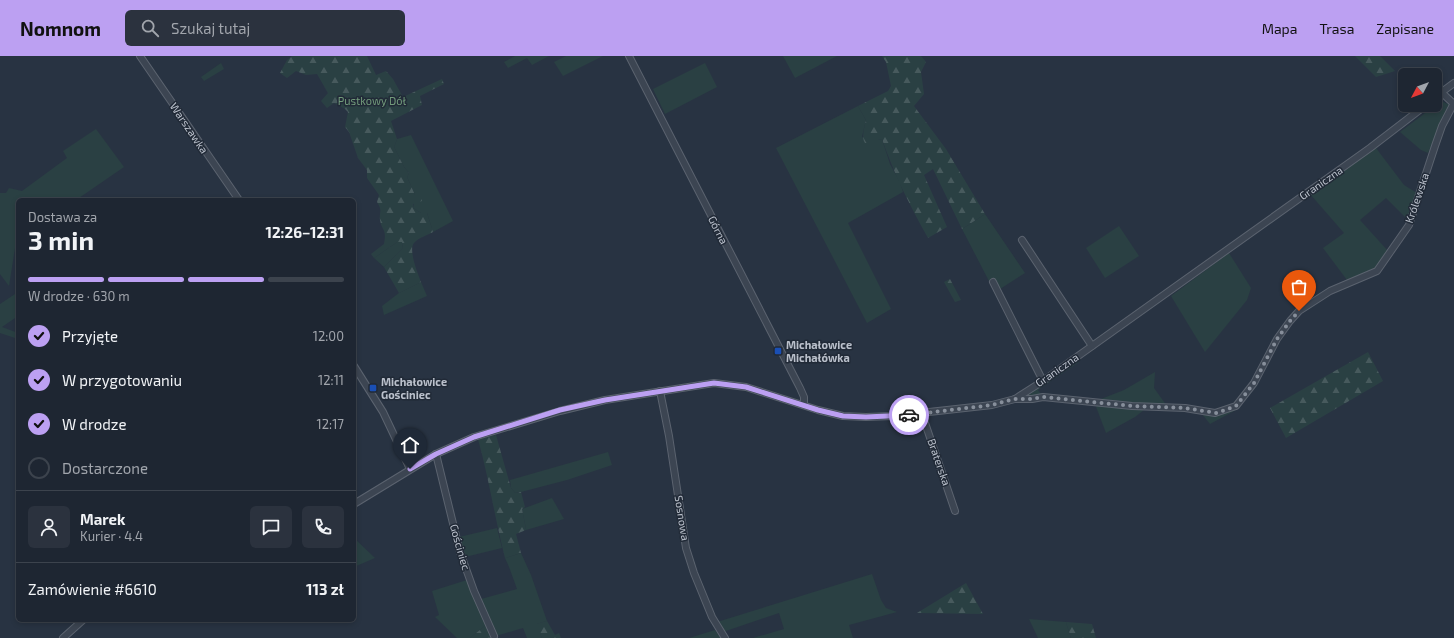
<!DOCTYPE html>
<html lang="pl">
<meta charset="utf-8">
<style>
:root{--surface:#1e2632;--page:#2b323e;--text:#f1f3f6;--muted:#a1a5ac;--line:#3c434d;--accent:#bca0f2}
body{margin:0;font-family:"Exo 2",sans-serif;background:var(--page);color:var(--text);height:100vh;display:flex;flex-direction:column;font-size:15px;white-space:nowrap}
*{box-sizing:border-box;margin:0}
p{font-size:13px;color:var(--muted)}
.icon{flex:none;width:22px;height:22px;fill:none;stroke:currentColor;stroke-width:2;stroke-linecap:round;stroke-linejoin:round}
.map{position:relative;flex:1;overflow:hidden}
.drawer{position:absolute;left:16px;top:142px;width:340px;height:424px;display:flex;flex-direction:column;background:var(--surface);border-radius:6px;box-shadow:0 2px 6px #0003,0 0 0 1px var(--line)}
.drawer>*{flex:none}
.needle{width:26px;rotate:229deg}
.tools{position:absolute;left:1398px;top:12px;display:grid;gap:8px}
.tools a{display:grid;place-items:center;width:44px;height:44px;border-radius:6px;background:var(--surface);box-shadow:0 2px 6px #0003,0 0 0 1px var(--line);font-size:20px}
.pin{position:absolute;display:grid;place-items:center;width:34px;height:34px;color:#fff;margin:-41px -17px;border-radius:50% 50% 50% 0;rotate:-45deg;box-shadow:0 0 4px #0007}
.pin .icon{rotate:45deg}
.courier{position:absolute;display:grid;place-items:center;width:40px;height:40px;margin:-20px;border:3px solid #bca0f2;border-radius:50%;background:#fff;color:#222;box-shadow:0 1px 5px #0007}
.headline em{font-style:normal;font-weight:700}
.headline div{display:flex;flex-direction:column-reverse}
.headline{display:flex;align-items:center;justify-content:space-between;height:68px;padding:0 12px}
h1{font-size:26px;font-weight:700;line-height:30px}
.bar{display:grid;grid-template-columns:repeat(4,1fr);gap:6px 4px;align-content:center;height:48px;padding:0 12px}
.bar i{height:5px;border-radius:3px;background:var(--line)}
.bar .on{background:var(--accent)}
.bar p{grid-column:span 4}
.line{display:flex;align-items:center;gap:10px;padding:0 12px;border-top:1px solid var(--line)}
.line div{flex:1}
.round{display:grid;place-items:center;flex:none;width:42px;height:42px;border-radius:6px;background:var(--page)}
ol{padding:0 12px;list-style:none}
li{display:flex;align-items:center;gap:12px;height:44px}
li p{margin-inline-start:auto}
li .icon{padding:4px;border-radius:50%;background:var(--accent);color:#111;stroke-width:4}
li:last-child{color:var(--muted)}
li i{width:22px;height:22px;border:2px solid var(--line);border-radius:50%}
header{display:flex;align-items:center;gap:24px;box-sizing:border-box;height:56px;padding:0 20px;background:var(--accent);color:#111}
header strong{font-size:19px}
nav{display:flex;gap:22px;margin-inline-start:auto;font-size:14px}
.search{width:280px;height:36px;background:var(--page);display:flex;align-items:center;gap:10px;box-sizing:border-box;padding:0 14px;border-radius:6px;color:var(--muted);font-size:15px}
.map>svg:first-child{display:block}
</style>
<header>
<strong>Nomnom</strong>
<div class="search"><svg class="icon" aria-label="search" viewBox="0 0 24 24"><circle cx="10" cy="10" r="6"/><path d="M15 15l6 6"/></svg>Szukaj tutaj</div>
<nav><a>Mapa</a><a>Trasa</a><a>Zapisane</a></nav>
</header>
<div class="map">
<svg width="1454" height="582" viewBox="0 0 1454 582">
<defs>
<pattern id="forest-firs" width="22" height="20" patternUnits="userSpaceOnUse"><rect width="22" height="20" fill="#2a4043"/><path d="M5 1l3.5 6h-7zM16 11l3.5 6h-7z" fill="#475a5d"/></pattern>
</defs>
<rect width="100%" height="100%" fill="#283342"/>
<g fill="#2a4043">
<path d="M515,0h34l-17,9 -5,-7 -19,10 -4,-6z"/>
<path d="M566,0h37l-40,20 -9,-14z"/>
<path d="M783,0h54l-42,22z"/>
<path d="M221,7l3,6 -20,12 -3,-4z"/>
<path d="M705,7l12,24 -52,27 -12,-25z"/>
<path d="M1441,45l9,4 -22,48 -7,-3 -21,-18z"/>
<path d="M858,50l8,14 -4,17 16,3 4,-1 8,25 10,18 3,10 -55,31 43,86 -24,14 -91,-175z"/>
<path d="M96,73l28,38 -48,33h-58v40l-2,2 -7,44 -9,-12v-81h6l3,-5 13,3 45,-33 -4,-7z"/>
<path d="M411,79l42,86 -20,11 -6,-19h-6l-8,-5 2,-13 -8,-18 2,-4 -5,-6 -10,-20 3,-8z"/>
<path d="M1376,92l28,37 13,8 -9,27 -22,-22 -26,22 28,31 -13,17 -28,12 -24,-32 21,-15 -34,-39z"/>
<path d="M985,158l40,59 -25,16 -5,-8 -5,2 -28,-54z"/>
<path d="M1119,170l20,30 -34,22 -19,-30z"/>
<path d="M397,186h5l1,6 -19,19 -10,-9z"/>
<path d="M1229,197l22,35 -4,12 -42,52 -34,-56z"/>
<path d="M421,226l6,14 -43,19 -2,-9 17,-13z"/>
<path d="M18,236v24l-16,11 16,6v6l-18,-6v-29z"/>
<path d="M1078,305l1,1 -41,28 3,4 -14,2 -1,-1z"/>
<path d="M1155,316l-1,16 13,18 -66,-7 23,-9z"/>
<path d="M1095,348l49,6 -9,7 -29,16z"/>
<path d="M1235,352l1,2 -26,14 -8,-10 13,1z"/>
<path d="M608,396l4,13 -45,15 -46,12 -6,1 -4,-5 -1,-8z"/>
<path d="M552,442l12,21 -38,11 -4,-21z"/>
<path d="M497,472l5,20 -37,9 -6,-20z"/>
<path d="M354,482l21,20 -21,9z"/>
<path d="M521,497l10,22 16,46 -10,3 5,14h-15l-4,-10 -27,8 -15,-37 36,-10 -8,-22 -4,-9z"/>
<path d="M872,518l9,26 5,8 11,4 -48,13 4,13h-100l31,-9 -5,-16 -56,19 -6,-10z"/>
<path d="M467,524l19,45 -16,13h-13l-22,-21 4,-2 -7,-24z"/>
<path d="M1029,563l37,3 5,16h-33z"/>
<path d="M715,574l6,8h-32z"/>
</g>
<g fill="url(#forest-firs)">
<path d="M292,0h75l9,19 10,-4 7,8 10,18 39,-18 2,5 -24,12 2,9 -31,16 6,18 -3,8 10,20 5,6 -2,4 8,18 6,2 1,4 -9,3v4l8,5h6l6,19c-5,3 -15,6 -19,11 -6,7 4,31 7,39l-22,11 -15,-26 19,-19 -1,-6h-5l-23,16 -3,-4 13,-10c3,-16 -2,-12 -4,-24 -1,-9 3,-8 -3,-18l2,-7 -12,-17v-8l-9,-12 -9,-26 -4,-5 3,-15 -3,-3 -11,-6 -7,5 -6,-7 7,-8 -11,-19 -11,1 -10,-4 -9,7 -7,-5 7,-13z"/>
<path d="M882,0h39l5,6 -5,10 3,22 -10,12 32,43 39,65 -23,15 -29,-60 -9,6 23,52 -19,11c-18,-32 -34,-64 -46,-99l-4,1 -4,7c-16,-1 -10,-17 -8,-27l-8,-14 30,-15 3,-5 -5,-24z"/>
<path d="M1355,0h25l15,15 -19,6z"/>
<path d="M950,223l11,21 -6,2 -11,-20z"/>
<path d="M1368,296l15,29 -97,57 -16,-30z"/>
<path d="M496,379l15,53 4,5 6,-1 4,15 -3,2 4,21 -10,4 5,19 -16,5c-10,-39 -16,-79 -27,-119z"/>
<path d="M966,527l17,31 -66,-1z"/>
<path d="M547,565l8,14 4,-2 2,5h-19l-6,-14z"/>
<path d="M1066,566l26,2 4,14h-25z"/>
<path d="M486,569l5,13h-21z"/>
</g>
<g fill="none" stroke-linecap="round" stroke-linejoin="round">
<g stroke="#5b636f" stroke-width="8">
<g id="minor">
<path d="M140,0l99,144"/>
<path d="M629,0l171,332 4,9v8"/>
<path d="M1441,36l13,12"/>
<path d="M1435,41l19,-14"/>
<path d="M1022,184l70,106"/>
<path d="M993,226l50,99"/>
<path d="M354,310l29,46 27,57"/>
<path d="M660,335l9,45 17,112 8,25 18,44 13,21"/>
<path d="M1015,343h17l11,-2 89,9 53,2 30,5 21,-7 18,-23 23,-44 13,-18 9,-10 31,-20 47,-20 32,-46 26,-79 7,-20 12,-23"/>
<path d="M922,358l33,97"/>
<path d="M436,398l24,98 14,39 20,45"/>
<path d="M354,448l82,-50 38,-17 86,-26 45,-11 109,-17 32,4 72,23 25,6 23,1 27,-1 99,-11 23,-6 28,-18 327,-233 56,-43"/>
<path d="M63,582l20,-18"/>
</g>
</g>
<use href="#minor" stroke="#3c4552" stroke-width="6"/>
</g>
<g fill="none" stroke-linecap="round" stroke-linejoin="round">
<path stroke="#878f9b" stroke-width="4" stroke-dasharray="0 7.2" d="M909,359l83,-10 22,-6h18l11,-2 89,9 53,2 31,5 12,-4 8,-3 18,-23 23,-44 13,-18 9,-10"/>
<path stroke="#bca0f2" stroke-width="5" d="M410,413l26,-15 38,-17 86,-27 45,-10 109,-17 32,4 72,23 25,6 23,1 43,-2"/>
</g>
<g fill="#1a4fb4" stroke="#212a37" stroke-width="1.5">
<rect x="774" y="291" width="8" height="8" rx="2"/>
<rect x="369" y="328" width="8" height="8" rx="2"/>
</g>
<g text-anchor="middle" stroke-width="3" stroke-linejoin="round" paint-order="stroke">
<g font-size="11" fill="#729b7b" stroke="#212a37">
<text x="372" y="49">Pustkowy Dół</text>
</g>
<g font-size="11" fill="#bac0cb" stroke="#212a37">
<text transform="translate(189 72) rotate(56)" y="4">Warszawka</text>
<text transform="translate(1321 127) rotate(-35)" y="4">Graniczna</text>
<text transform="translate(1417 142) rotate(-71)" y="4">Królewska</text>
<text transform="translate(718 174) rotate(63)" y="4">Górna</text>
<text transform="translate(1057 314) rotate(-35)" y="4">Graniczna</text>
<text transform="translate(939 406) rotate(71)" y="4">Braterska</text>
<text transform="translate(682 462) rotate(81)" y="4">Sosnowa</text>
<text transform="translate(460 491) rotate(74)" y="4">Gościniec</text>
</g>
<g font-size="11" font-weight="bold" fill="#bac0cb" stroke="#212a37" text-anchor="start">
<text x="786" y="293">Michałowice<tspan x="786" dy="13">Michałówka</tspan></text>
<text x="381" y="330">Michałowice<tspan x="381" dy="13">Gościniec</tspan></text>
</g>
</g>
</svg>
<div class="tools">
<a><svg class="needle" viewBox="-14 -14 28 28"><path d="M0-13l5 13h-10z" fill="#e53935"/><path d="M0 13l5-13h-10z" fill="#a1a5ac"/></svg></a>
</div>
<div class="pin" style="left:1299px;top:255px;background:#ea580c"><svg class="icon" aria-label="bag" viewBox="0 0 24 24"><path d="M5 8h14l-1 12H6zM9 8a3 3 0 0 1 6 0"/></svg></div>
<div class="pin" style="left:410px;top:413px;background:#1f2937"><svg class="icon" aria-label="home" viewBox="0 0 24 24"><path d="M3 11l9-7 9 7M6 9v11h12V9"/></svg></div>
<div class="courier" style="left:909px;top:359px"><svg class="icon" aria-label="car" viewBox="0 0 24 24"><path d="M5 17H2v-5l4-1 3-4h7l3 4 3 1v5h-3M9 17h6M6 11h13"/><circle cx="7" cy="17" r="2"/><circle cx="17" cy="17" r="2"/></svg></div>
<section class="drawer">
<div class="headline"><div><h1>3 min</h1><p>Dostawa za</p></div><em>12:26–12:31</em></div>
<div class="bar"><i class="on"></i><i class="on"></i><i class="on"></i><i></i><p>W drodze · 630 m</p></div>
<ol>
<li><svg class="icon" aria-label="check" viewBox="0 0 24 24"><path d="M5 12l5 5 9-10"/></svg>Przyjęte<p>12:00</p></li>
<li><svg class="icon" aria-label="check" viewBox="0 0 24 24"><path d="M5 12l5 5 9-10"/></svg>W przygotowaniu<p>12:11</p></li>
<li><svg class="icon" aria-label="check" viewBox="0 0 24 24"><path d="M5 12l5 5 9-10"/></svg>W drodze<p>12:17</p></li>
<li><i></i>Dostarczone</li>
</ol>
<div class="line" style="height:72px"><a class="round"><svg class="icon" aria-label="person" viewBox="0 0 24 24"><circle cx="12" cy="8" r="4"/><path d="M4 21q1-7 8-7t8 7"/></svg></a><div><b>Marek</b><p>Kurier · 4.4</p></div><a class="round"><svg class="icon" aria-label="chat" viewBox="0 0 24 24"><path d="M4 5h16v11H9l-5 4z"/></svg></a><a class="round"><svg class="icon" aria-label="phone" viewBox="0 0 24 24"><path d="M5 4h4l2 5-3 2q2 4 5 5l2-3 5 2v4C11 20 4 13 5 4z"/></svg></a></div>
<div class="line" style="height:52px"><div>Zamówienie #6610</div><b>113 zł</b></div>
</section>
</div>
